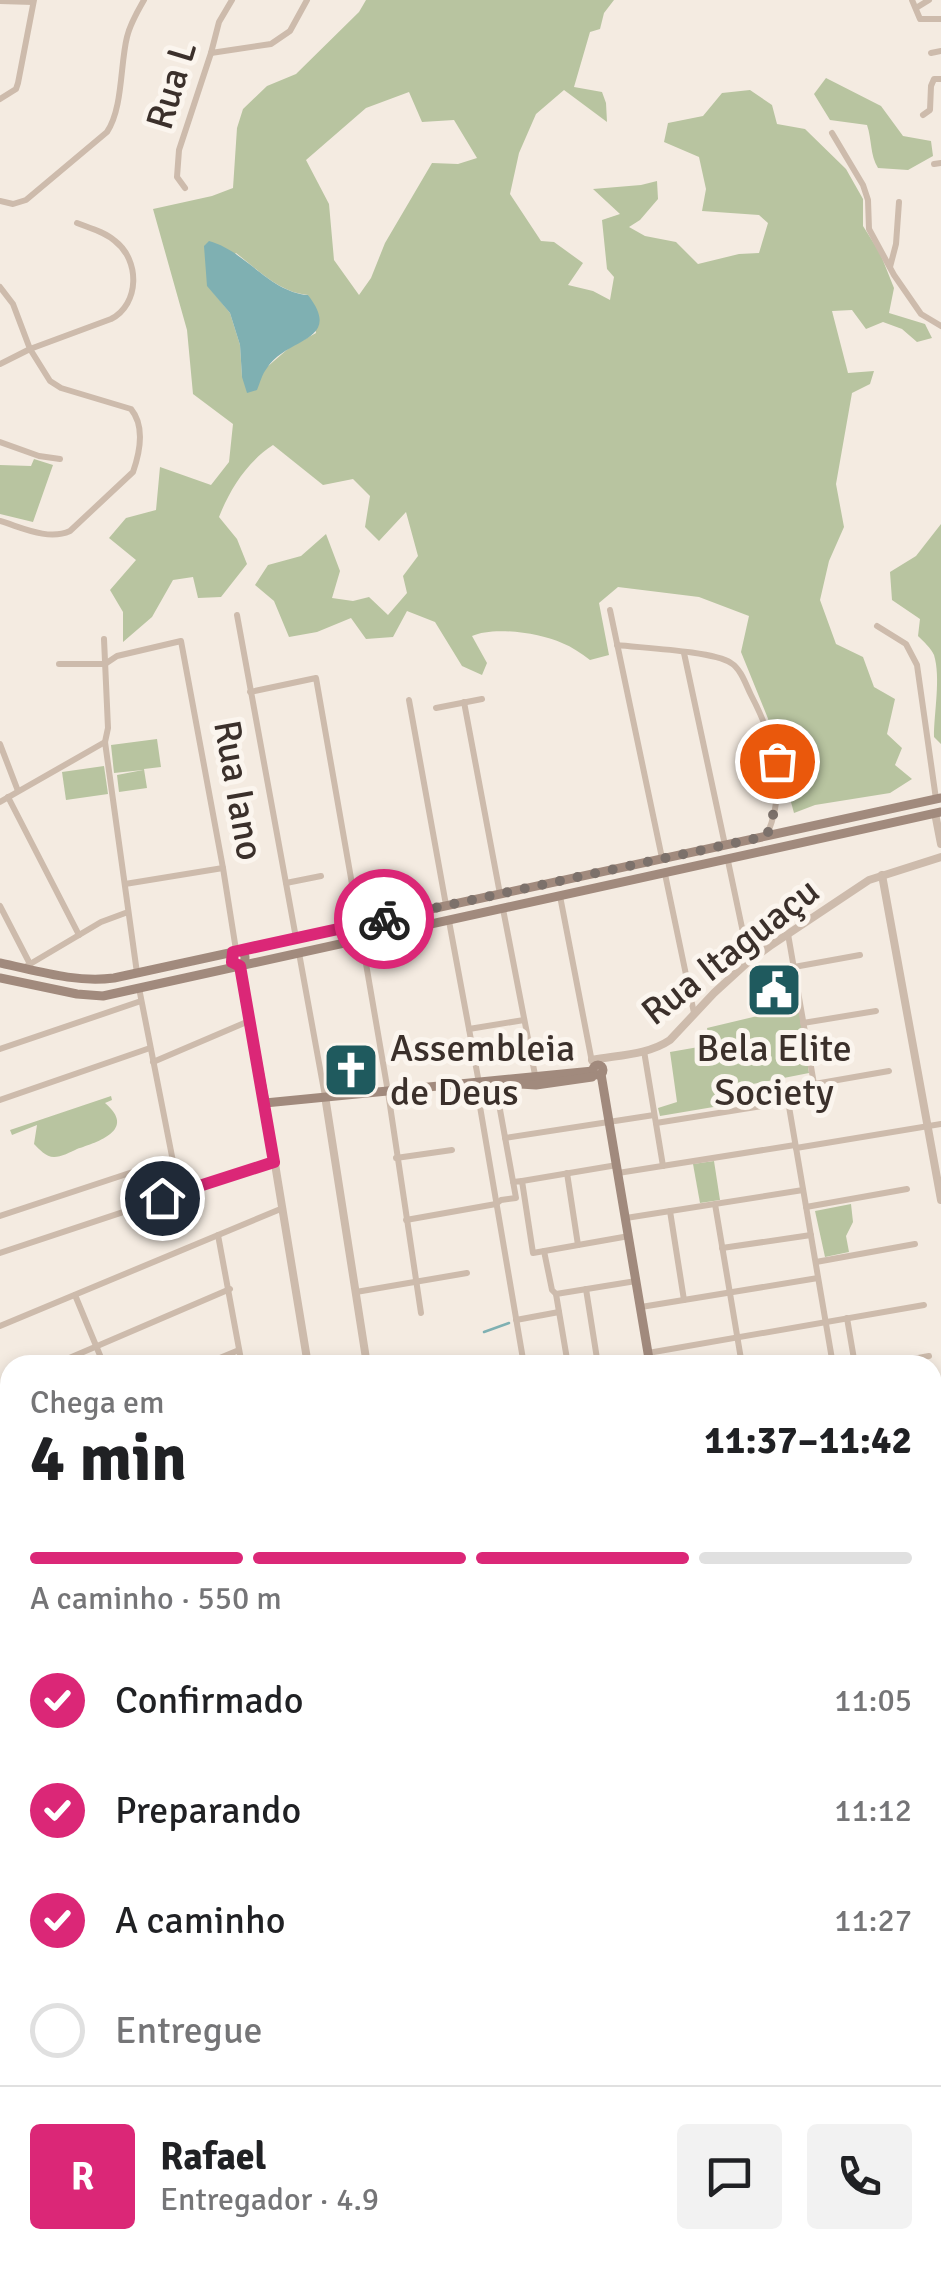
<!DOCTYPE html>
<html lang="pt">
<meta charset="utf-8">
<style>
:root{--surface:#fff;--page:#f2f2f2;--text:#202124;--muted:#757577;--line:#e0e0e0;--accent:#db2777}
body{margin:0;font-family:Signika,sans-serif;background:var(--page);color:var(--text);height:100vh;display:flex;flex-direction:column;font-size:38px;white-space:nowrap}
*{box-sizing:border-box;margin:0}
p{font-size:32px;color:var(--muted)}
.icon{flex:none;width:55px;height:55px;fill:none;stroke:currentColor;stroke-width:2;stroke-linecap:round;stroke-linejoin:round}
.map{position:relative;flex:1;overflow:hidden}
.drawer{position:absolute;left:0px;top:1355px;width:942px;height:930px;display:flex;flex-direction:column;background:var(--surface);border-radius:30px 30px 0 0;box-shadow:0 5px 15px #0003}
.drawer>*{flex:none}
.pin{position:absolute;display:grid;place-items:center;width:85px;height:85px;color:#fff;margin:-42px;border:5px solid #fff;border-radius:50%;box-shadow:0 2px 10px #0007}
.courier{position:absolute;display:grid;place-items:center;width:100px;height:100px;margin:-50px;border:8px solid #db2777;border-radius:50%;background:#fff;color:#222;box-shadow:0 2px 12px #0007}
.headline em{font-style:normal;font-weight:700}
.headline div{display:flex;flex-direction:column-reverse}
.headline{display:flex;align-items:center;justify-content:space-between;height:170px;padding:0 30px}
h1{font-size:65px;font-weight:700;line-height:75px}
.bar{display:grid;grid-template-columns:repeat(4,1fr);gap:15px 10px;align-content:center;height:120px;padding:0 30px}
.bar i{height:12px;border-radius:8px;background:var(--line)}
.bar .selected{background:var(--accent)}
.bar p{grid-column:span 4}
.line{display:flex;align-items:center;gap:25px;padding:0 30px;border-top:2px solid var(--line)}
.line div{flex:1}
.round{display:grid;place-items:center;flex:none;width:105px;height:105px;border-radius:10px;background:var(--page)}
ol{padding:0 30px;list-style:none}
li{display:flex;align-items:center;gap:30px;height:110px}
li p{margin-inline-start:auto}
li .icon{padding:10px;border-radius:50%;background:var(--accent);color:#fff;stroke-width:4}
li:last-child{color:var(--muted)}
li i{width:55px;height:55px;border:5px solid var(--line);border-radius:50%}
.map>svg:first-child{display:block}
</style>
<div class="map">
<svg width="941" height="2285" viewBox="0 0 941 2285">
<rect width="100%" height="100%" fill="#f4ebe1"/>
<g fill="#b8c4a0" fill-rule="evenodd">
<path d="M366,0h248l-10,13 -4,16 -10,3 -16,55 28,5 4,11 1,19 -43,-32 -28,24 -17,39 -9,41 31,47 13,1 29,21 -15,22 25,6 17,9 4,-23 -7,-8 -5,-49 18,-6 -27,-25 48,-4 16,-4 1,18 -18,21 -11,7 16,9 31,6 22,22 41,-10 20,-1 9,-30 -9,-8 -57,-4 4,-22 -7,-32 -35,-15 4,-19 35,-7 19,-23 28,-3 22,15 5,19 28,5 41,40 17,30v27l17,27 14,35 -5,25 36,11 7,14 -15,4 -15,-13 -19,-7 -17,7 -14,-19 -20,1 16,62 26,-2 -4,13 -18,9 -16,91 8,43 -15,34 -9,39 16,44 27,13 11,30 21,12 -8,35 15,14 -7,17 17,14 -22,14 -75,12 -21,8 -11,-40 17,-15 -29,-32 -30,-74 8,-36 -50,-19 -81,-10 -19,16 10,52 -19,5c-9,-7 -18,-13 -28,-17 -22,-10 -69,-17 -90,-7l15,27 -5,12 -20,-9 -27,-44 -28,-11 -14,26 -27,2 -15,-21 -34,14 -28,5 -15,-36 -19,-16 13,-20 33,-9 25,-22 14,37 -8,27 21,3 16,-4 19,18 19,-22 -4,-17 15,-20 -12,-44 -27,29 -14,-14 5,-31 -17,-17 -30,6 -50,-40c-26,17 -43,44 -54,72l18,22 10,25 -26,33 -23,1 -5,-21 -20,3 -21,37 -29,25v-30l-13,-22 26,-30 -27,-22 17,-20 30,-8 4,-43 51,18 18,-23 4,-38 -40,-30 -6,-64 -34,-121 59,-13 21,-8 4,-60 6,-19 24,-23 29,-12 63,-62zM409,92l13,30 32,-2 23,38 -19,6 -26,-1 -47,80 -14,35 -12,17 -25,-35 -5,-56 -23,-44 60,-52zM236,253c22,17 44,40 72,42l8,38 -27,15 -22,19 -25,10 -2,-32 -10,-32 -22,-27v-10z"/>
<path d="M826,78l55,28 22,30 28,5 2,15 -25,14 -30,-2c-8,-13 -6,-28 -11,-43l-37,-5 -16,-26z"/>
<path d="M34,459l19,6 -20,57 -33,-8v-49l31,1z"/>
<path d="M941,524v220l-7,-7c0,-25 7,-59 0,-82 -3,-7 -10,-13 -16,-19l2,-17 -28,-19 -2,-28 26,-16z"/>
<path d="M157,739l4,28 -17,2 3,19 -28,4 -2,-17 26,-5 -29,3 -3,-28z"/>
<path d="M104,766l4,28 -42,6 -4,-28z"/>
<path d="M791,984l4,22h4l10,67 -56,11 2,16 -95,16 -2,-8 19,-6 -7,-50 40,-7 -3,-17 84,-20 -36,6 -4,-21z"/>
<path d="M111,1096l1,4 -7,3c32,27 -7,39 -28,46 -6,3 -16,8 -23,8 -8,0 -15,-8 -20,-13l3,-19 -25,10 -2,-5z"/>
<path d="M714,1161l6,39 -20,3 -7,-39z"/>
<path d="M851,1204l2,18 -7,14 3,16 -24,5 -10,-46z"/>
<path d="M937,1666l4,24v106l-8,2 -1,-131z"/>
<path d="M10,1836v61l-2,1 2,29 -10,3v-90z"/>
</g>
<path fill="#7fb0b2" d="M209,241c37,10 60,51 99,54 36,47 -21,42 -41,73 -5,6 -7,15 -10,22l-10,3 -5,-16 -2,-32 -10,-32 -23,-27 -3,-40z"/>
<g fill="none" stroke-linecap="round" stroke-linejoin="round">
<path stroke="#7fb0b2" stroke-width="2.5" d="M484,1332l25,-9"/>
<g stroke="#cdbbac" stroke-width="6">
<path d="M912,0l8,19h21"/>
<path d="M0,1l33,1"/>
<path d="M916,8l13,-8"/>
<path d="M211,53l60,-9 19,-13 17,-31"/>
<path d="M931,53l10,-2"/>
<path d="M0,99l16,-10 2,-6 16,-83"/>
<path d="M923,115l7,-5 1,-24 3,-7h7"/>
<path d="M832,133l31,52 5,15 1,29 25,46 27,39 20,12"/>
<path d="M934,164l7,-1"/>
<path d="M185,188l-8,-11 2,-27 32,-97 8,-31 13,-22"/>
<path d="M0,201l13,3 13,-4 81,-68c16,-24 13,-67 20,-95 3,-13 10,-25 17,-37"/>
<path d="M890,267l6,-23 3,-42"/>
<path d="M0,287l13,17 17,45 20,32 11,7 70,21c14,17 9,43 2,63l-63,59c-22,10 -49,-4 -70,-10"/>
<path d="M0,364l30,-15 81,-30c29,-15 29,-59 4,-78 -10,-9 -25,-13 -38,-18"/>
<path d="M0,442l39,14 21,3"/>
<path d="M610,610l52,248"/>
<path d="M237,615l59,323"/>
<path d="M877,626l29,18 11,21 19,134"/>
<path d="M104,639l4,89 -3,14 32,231"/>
<path d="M617,645c25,3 96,6 114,18 10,6 15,22 20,32 24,46 37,90 16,140"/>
<path d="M684,653l41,192"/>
<path d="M59,664h46l12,-8 64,-15 42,227 13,82"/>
<path d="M250,692l66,-14 43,246"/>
<path d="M409,700l37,205"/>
<path d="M464,702l36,192"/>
<path d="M436,708l46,-9"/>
<path d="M0,744l18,47"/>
<path d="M8,797l71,138"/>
<path d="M0,802l105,-60"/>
<path d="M728,861l21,100"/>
<path d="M665,874l29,139"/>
<path d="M286,883l35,-7"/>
<path d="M125,884l98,-16"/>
<path d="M560,896l32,166"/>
<path d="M0,906l30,58"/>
<path d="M503,909l33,171"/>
<path d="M449,921l30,162 -2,6 47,276"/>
<path d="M788,934l26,150"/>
<path d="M374,937l-10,15 24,140 33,221"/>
<path d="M299,953l26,143"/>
<path d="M25,967l76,-45 27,-10"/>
<path d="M794,967l66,-12"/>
<path d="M139,988l40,204"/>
<path d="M803,1023l73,-12"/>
<path d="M469,1029l55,-9"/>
<path d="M0,1049l141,-48"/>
<path d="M644,1051l19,115"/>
<path d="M153,1062l96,-41"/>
<path d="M0,1100l150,-52"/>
<path d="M656,1123l132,-21"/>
<path d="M505,1138l149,-23"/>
<path d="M796,1148l145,-24"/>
<path d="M396,1158l56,-8"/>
<path d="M567,1173l11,72"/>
<path d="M618,1173l177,-28"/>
<path d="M522,1181l95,-16"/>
<path d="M513,1182l9,-1 11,72 96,-17"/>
<path d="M715,1204l27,161"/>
<path d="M806,1207l101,-18"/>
<path d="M670,1211l14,89"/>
<path d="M0,1216l172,-57"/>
<path d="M626,1218l177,-28"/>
<path d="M406,1220l90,-16 5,-4 15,-2 -21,-116"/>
<path d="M218,1235l24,130"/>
<path d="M722,1248l89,-13"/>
<path d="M544,1251l8,39 4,4 12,71"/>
<path d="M0,1253l274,-91"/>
<path d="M816,1262l99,-18"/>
<path d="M586,1289l12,76"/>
<path d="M356,1292l111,-19"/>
<path d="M556,1294l80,-13"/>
<path d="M75,1295l29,70"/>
<path d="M641,1307l177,-29"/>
<path d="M847,1318l8,47"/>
<path d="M516,1320l43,-8"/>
<path d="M0,1326l283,-118"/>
<path d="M648,1353l276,-48"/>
<path d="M53,1365l177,-76"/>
<path d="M203,1365l36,-15"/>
<path d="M833,1365l-47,-276 103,-18"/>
<path d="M880,1365l49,-9"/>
<path d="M0,1388l10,-5"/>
<path d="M932,1407l9,-1"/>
<path d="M0,1451l10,-4"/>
<path d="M932,1462l9,-2"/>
<path d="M0,1476l10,26"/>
<path d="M0,1515l10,-4"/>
<path d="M932,1517l9,-2"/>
<path d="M0,1546l10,7"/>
<path d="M932,1574l9,-1"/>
<path d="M932,1611l9,48"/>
<path d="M932,1894l9,-1"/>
<path d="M932,1943l9,50"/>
<path d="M0,1974l10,-3"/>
<path d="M932,2012l9,-2"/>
<path d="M0,2035l10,-3"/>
<path d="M0,2114l10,-3"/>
<path d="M0,2238l10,-2"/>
<path d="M932,2238l6,27"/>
<path d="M80,2275l3,10"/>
<path d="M199,2275l4,10"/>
<path d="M268,2275l4,10"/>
<path d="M619,2275l2,10"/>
<path d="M680,2275l2,10"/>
<path d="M750,2275l2,10"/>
<path d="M807,2275l1,10"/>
<path d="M863,2275l1,10"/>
<path d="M377,2285l17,-7"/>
</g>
<g stroke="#cdbbac" stroke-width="8">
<path d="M935,813l6,31"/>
<path d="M882,875l59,325"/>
<path d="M592,1060c26,-5 56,-5 78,-20l44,-47 35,-32 21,-15 99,-66 72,-23"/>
<path d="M325,1096l42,269"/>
<path d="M265,1103l43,262"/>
<path d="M393,2275l2,10"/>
<path d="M453,2275l2,10"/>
<path d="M515,2275l1,10"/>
</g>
<g stroke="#a18a7d" stroke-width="9">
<circle cx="238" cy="958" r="7"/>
<path d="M0,963c38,8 75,20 114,15l827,-180"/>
<path d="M240,966l25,137 328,-32"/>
<path d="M0,978l77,16 26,2 838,-184"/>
<circle cx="598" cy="1070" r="5"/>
<path d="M601,1074l49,291"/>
<path d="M503,1083l33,2 56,-8"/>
<path d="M0,2164l10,42"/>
<path d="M26,2275l3,10"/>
</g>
<g stroke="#7d675c" stroke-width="10">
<path d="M0,1698l10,8"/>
<path d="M0,1753l10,6"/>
<path d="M932,2089l9,3"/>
<path d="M932,2132l9,4"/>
<path d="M905,2285l17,-10"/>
<path d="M919,2285l22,-13"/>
</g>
<g stroke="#5c4a42" stroke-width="11">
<path d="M0,1721l10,8"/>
<path d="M0,1733l10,7"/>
<path d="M932,2105l9,3"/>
<path d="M932,2114l9,3"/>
</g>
</g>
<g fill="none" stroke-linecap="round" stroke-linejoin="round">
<path stroke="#7c716b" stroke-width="10" stroke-dasharray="0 18" d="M384,919l383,-83 10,-35v-40"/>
<path stroke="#db2777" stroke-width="12" d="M162,1198l112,-36 -34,-196 -8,-4 1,-10 151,-33"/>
</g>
<defs>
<g id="civic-square" transform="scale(2.875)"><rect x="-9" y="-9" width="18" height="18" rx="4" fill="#1f5a5e" stroke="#fbf5ee"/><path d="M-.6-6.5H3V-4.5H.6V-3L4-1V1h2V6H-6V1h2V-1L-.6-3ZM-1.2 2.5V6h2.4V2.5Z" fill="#fff"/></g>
<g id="church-square" transform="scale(2.875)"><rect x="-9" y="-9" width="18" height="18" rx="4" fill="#1f5a5e" stroke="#fbf5ee"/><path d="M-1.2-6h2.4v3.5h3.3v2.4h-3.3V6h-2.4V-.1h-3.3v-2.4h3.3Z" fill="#fff"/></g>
</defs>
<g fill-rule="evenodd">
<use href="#civic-square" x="774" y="990"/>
<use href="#church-square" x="351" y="1070"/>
</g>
<g text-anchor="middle" stroke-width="10" stroke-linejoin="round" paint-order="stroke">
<g font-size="38" fill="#3b302b" stroke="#fbf5ee">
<text transform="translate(171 85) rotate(-73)" y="13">Rua L</text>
<text transform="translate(239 790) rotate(80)" y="13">Rua Iano</text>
<text transform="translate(730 951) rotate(-38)" y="13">Rua Itaguaçu</text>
</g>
<g font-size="38" fill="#3b302b" stroke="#fbf5ee" text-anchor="start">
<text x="390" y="1061">Assembleia<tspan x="390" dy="44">de Deus</tspan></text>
<text x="774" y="1061" text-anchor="middle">Bela Elite<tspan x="774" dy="44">Society</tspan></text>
</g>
</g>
</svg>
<div class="pin" style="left:777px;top:761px;background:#ea580c"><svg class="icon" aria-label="bag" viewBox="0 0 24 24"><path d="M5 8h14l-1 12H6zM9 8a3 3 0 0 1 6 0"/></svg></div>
<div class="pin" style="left:162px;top:1198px;background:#1f2937"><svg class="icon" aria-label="home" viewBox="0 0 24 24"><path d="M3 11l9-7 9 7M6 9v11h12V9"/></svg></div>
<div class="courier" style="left:384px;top:919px"><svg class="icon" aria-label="bike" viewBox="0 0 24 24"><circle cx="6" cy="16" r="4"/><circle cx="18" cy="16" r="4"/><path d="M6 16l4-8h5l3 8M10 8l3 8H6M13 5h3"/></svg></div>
<section class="drawer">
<div class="headline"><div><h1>4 min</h1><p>Chega em</p></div><em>11:37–11:42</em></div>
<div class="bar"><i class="selected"></i><i class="selected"></i><i class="selected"></i><i></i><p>A caminho · 550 m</p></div>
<ol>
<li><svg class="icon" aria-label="check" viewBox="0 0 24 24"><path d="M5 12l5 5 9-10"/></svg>Confirmado<p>11:05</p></li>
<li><svg class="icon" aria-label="check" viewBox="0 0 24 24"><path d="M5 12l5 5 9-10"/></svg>Preparando<p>11:12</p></li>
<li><svg class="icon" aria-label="check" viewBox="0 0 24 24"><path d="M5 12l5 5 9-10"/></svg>A caminho<p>11:27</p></li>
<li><i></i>Entregue</li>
</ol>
<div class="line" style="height:180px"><b class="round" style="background:var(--accent);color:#fff">R</b><div><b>Rafael</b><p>Entregador · 4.9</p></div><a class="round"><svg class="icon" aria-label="chat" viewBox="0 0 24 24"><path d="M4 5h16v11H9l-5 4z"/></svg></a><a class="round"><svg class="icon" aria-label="phone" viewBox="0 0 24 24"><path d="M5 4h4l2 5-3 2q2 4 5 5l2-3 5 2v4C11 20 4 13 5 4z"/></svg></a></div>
</section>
</div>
